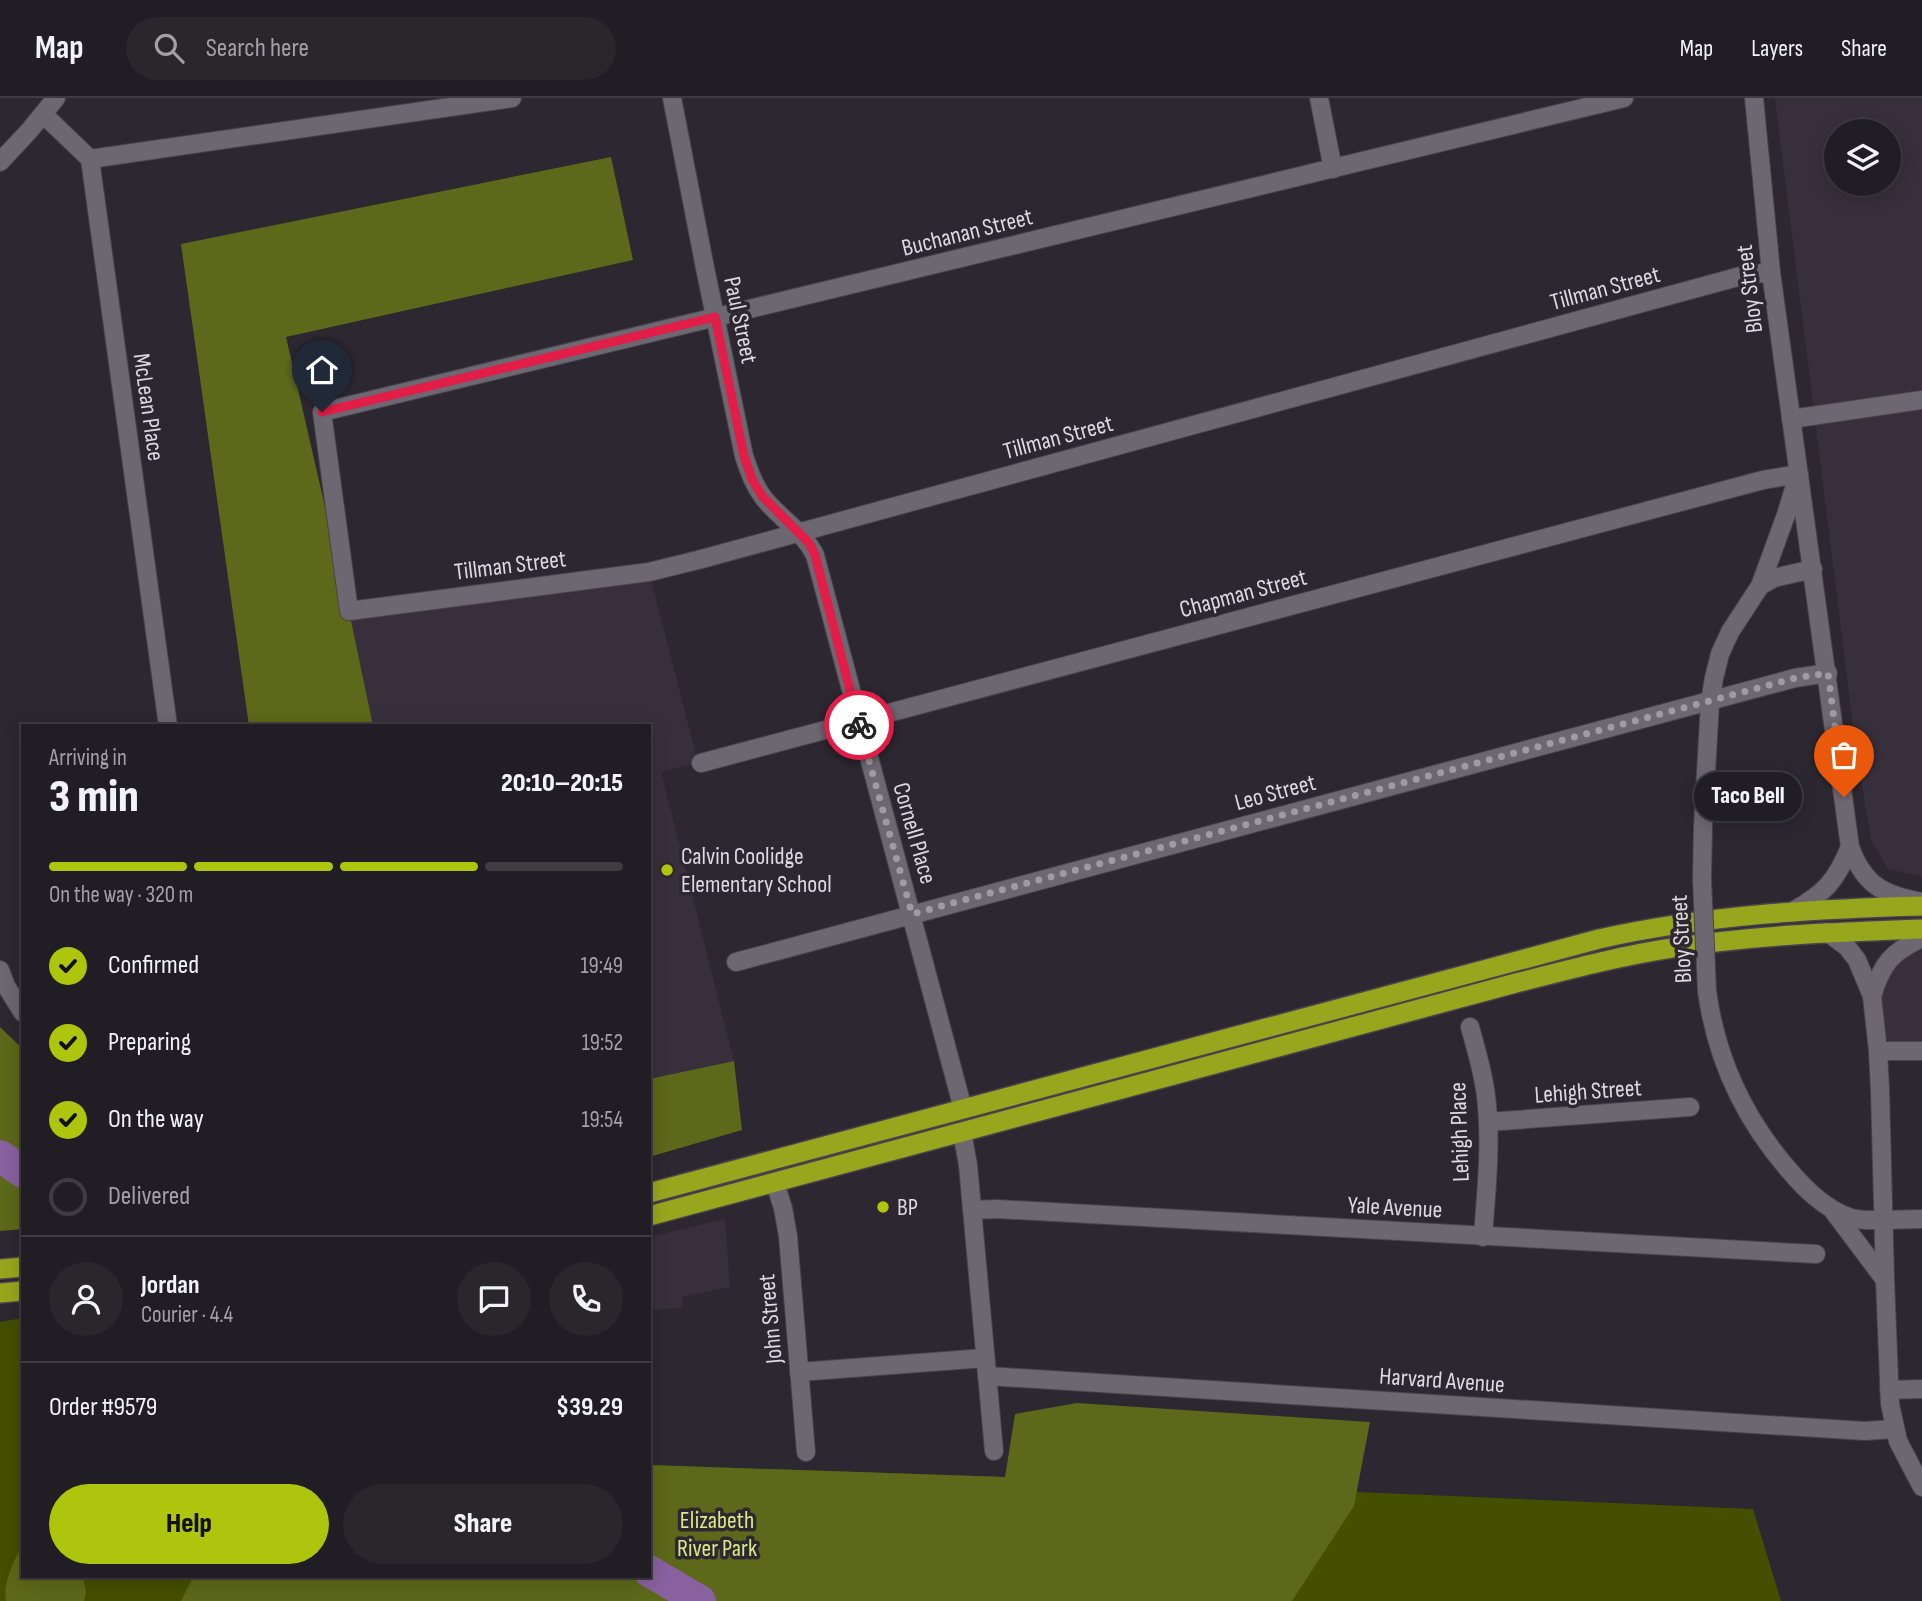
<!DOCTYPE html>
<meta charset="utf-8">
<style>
:root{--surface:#211d24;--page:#29262c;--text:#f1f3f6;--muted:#a2a2a6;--line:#3e3b41;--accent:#adc60d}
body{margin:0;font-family:"Sofia Sans Condensed",sans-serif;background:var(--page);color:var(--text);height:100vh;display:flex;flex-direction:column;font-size:26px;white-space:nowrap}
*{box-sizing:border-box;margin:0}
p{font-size:23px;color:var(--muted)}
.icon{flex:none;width:38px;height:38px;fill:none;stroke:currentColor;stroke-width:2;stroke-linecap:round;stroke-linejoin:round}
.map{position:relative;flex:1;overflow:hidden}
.details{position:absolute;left:21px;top:626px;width:630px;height:854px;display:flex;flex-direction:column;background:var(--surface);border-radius:0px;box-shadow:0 4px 18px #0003,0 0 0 2px var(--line)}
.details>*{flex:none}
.fabs{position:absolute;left:1824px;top:21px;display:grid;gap:14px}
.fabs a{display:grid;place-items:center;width:77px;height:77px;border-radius:50%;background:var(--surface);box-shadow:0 4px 18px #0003,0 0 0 2px var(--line);font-size:35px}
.pin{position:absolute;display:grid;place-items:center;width:60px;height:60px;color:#fff;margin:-72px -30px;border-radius:50% 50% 50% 0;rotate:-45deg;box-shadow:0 0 7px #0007}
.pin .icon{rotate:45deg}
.courier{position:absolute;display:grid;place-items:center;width:70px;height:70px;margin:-35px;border:5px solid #e11d48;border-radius:50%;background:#fff;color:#222;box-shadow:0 2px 9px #0007}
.bubble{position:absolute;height:49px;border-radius:24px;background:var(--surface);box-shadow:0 4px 18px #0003,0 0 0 2px var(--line);font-size:23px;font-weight:800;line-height:49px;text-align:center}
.head em{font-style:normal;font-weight:800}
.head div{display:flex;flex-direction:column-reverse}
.head{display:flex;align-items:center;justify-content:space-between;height:119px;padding:0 28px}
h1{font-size:46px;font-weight:800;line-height:52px}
.bar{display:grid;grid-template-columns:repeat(4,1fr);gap:10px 7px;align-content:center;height:84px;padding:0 28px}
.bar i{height:9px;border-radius:5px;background:var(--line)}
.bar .on{background:var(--accent)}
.bar p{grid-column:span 4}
.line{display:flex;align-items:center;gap:18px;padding:0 28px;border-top:2px solid var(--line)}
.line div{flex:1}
.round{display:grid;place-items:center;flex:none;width:74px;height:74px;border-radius:37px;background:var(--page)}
ol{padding:0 28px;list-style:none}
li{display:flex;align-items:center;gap:21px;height:77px}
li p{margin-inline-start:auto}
li .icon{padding:7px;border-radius:50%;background:var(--accent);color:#111;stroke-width:4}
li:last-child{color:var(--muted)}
li i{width:38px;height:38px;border:4px solid var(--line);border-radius:50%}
.primary-button{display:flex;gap:14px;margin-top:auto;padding:14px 28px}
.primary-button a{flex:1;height:80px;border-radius:42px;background:var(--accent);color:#111;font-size:28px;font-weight:800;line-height:80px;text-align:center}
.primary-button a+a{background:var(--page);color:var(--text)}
header{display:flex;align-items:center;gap:42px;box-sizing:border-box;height:98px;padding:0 35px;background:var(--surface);border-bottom:2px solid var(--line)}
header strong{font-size:33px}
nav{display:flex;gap:38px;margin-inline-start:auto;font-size:24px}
.search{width:490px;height:63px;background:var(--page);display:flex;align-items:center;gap:18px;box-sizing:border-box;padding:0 24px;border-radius:38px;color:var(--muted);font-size:26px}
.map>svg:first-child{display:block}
</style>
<header>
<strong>Map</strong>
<div class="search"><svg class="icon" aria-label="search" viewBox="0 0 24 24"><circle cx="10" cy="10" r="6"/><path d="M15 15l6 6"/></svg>Search here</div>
<nav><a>Map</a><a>Layers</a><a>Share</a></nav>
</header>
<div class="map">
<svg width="1922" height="1503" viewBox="0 0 1922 1503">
<rect width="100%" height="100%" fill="#2c2730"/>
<g fill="#382f3d" fill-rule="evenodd">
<path d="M1775,0h147v780l-2,-2 -32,-7 -17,-29 -15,-90zM1836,33h52v53h-52z"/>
<path d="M649,474l49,190 -37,10 73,289 -85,18v-353h-281l-19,-115z"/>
<path d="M1922,840v112l-44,1v-72z"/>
<path d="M725,1121l5,68 -48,10 1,10 -34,4v-74z"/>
</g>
<path fill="#444f00" d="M23,1220v259h626v-112l356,12 748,32 28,92h-1781v-279z"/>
<g fill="#5c681a">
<path d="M611,59l22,103 -347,77 63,274 24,115h-124l-68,-482z"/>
<path d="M0,929l23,22v180l-23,2z"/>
<path d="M734,963l8,69 -93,27v-78z"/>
<path d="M1077,1305l293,19 -16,84 -62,95h-1111l12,-24h456v-112l356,12 10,-63z"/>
<path d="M23,1448v31h60l3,15 -2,9h-78c-3,-17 7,-41 17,-55z"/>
</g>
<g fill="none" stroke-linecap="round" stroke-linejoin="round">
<g stroke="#88619e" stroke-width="32">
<path d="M0,1058l23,16"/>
<path d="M649,1473l51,30"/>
</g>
<g stroke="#49444c" stroke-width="20">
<g id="minor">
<path d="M672,0l33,170 39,188c5,14 9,28 19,41 16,21 40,34 52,58l148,554"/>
<path d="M1319,0l14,71"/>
<path d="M1624,0l-1302,314 27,199 300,-39 49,-12 1043,-284 30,-4"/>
<path d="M43,16l47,45 78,567"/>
<path d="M90,61l422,-61"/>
<path d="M0,64l29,-31 27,-33"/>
<path d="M1791,321l131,-19"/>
<path d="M701,665l1062,-283 36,-6"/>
<path d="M736,864l1059,-284 33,-5"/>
<path d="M0,872l6,16 17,27"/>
<path d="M1470,929c7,26 15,52 17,79 4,43 -1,88 -4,131"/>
<path d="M1488,1024l202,-15"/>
<path d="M962,1034l6,33 26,286"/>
<path d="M775,1085l8,25 5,28 18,216"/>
<path d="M972,1112l25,-1 819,45"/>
<path d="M1883,1122l39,-1"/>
<path d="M799,1274l186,-14"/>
<path d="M987,1278l878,55 29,-2"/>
<path d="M1889,1292l33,-1"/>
</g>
</g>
<g stroke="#49444c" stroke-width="20">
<g id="tertiary">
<path d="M1754,0l17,174 79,575c14,38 33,48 72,55"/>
<path d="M1760,488l14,-8 39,-9"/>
<path d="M1702,782l1,-54 7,-124 4,-24 6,-24 10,-22 30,-46 26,-71 11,-36"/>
<path d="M1793,813c32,-18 43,-30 57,-64"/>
<path d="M1827,834l20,15 10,13 15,36 6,55 2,39 5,190 5,124 8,37 24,46"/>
<path d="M1707,893c9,67 37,127 81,178 17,20 37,40 63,49 11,3 21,2 32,2"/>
<path d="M1872,898c10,-32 19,-44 50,-58"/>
<path d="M1878,953h44"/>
<path d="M1834,1114l51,68"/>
</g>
</g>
<g stroke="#49444c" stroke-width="22">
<g id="trunk">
<path d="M649,1095l950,-254c107,-24 214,-30 323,-33"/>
<path d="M649,1118l867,-233c51,-13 103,-27 156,-35 83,-13 166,-16 250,-19"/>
<path d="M0,1171l23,-2"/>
<path d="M0,1195l23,-2"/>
</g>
</g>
<use href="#minor" stroke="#6d6772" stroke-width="18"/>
<use href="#tertiary" stroke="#6d6772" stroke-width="18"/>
<use href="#trunk" stroke="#96a71e" stroke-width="19"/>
<g stroke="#49444c" stroke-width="20" stroke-linecap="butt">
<path id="tertiary-bridge" d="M1702,782l5,111"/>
</g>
<use href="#tertiary-bridge" stroke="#6d6772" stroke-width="18"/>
</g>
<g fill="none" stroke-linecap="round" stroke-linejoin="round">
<path stroke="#a09ba2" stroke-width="7" stroke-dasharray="0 12.6" d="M859,627l53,189 883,-236 33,-5 16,124"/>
<path stroke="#e11d48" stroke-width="9" d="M322,314l393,-95 29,139 8,23 10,17 47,47 6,12 44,170"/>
</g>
<g fill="#adc60d" stroke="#2c2730" stroke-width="2.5">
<circle cx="667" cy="772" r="7"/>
<circle cx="883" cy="1109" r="7"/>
</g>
<g text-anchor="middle" stroke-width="7" stroke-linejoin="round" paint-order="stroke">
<g font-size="24" fill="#dedae0" stroke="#2c2730">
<text transform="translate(967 134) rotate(-14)" y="8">Buchanan Street</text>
<text transform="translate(1605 190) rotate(-15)" y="8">Tillman Street</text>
<text transform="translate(1749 191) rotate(-97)" y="8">Bloy Street</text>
<text transform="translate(741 222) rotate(78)" y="8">Paul Street</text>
<text transform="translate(149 309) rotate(82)" y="8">McLean Place</text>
<text transform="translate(1058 339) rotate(-15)" y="8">Tillman Street</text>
<text transform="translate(510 467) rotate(-7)" y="8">Tillman Street</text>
<text transform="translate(1243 495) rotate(-15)" y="8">Chapman Street</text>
<text transform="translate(1275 694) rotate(-15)" y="8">Leo Street</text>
<text transform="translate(915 735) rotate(74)" y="8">Cornell Place</text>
<text transform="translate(1681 841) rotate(-93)" y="8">Bloy Street</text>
<text transform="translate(1588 993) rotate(-4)" y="8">Lehigh Street</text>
<text transform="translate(1459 1034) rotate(-92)" y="8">Lehigh Place</text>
<text transform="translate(1395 1109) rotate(3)" y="8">Yale Avenue</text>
<text transform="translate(770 1221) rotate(-95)" y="8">John Street</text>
<text transform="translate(1442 1282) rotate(4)" y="8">Harvard Avenue</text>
</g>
<g font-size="24" fill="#dedae0" stroke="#2c2730" text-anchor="start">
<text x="681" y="766">Calvin Coolidge<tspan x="681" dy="28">Elementary School</tspan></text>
<text x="897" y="1117">BP</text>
</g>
<g font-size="24" fill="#d6eb83" stroke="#2c2730">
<text x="717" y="1430">Elizabeth<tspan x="717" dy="28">River Park</tspan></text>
</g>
</g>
</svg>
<div class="fabs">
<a><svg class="icon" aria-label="layers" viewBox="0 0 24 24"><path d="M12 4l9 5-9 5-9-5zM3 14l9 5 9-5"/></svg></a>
</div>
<div class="pin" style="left:1844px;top:699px;background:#ea580c"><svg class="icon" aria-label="bag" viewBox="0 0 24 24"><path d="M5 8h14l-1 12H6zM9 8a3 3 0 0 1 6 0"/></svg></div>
<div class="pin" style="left:322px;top:314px;background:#1f2937"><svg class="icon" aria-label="home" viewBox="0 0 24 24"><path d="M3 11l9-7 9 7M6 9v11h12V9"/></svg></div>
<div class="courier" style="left:859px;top:627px"><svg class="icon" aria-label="bike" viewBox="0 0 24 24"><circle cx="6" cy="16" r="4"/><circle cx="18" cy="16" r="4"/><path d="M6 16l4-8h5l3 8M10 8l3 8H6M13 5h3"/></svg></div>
<div class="bubble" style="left:1694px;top:674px;width:108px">Taco Bell</div>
<section class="details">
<div class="head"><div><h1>3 min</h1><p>Arriving in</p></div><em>20:10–20:15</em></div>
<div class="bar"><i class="on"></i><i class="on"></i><i class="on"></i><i></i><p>On the way · 320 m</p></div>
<ol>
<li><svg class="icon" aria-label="check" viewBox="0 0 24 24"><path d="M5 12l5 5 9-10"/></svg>Confirmed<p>19:49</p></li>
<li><svg class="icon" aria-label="check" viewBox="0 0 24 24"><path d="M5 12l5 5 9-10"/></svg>Preparing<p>19:52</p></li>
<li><svg class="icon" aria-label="check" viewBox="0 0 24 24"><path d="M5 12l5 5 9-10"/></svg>On the way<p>19:54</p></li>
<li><i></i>Delivered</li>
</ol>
<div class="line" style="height:126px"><a class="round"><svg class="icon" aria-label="person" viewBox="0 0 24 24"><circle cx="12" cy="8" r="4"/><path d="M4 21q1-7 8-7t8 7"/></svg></a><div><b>Jordan</b><p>Courier · 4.4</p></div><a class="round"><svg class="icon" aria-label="chat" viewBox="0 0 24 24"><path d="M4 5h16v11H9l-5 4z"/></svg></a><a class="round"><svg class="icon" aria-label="phone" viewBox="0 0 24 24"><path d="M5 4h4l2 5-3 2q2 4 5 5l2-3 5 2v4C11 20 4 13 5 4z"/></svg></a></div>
<div class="line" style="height:91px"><div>Order #9579</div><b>$39.29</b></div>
<div class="primary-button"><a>Help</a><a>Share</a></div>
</section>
</div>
